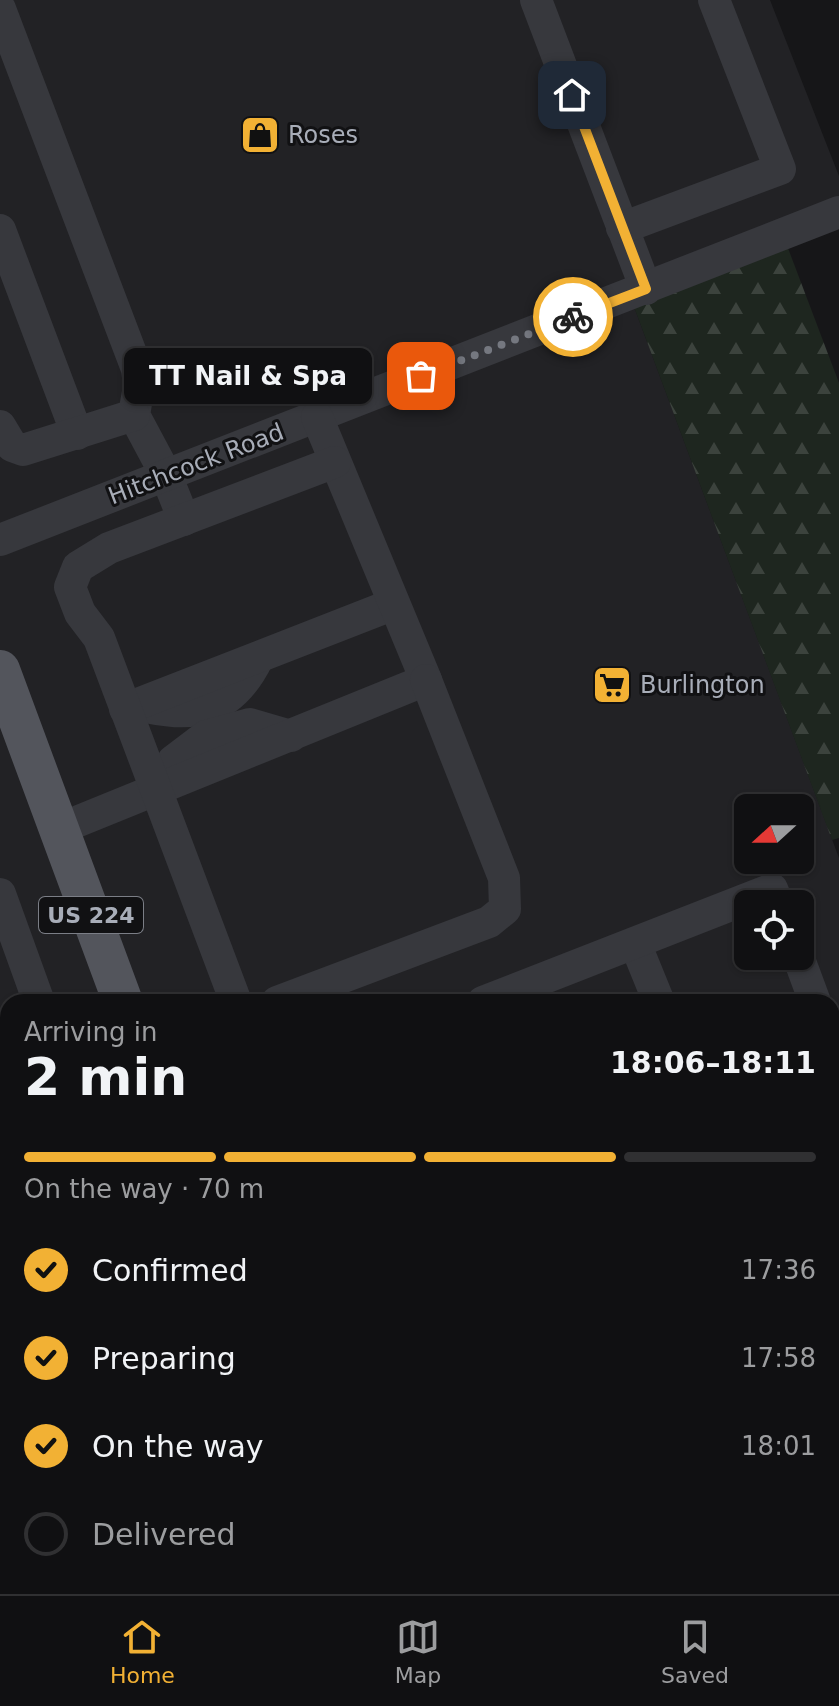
<!DOCTYPE html>
<meta charset="utf-8">
<style>
:root{--surface:#101012;--page:#1e1e20;--text:#f1f3f6;--muted:#9c9d9f;--line:#303032;--accent:#f2b134}
body{margin:0;font-family:"DejaVu Sans",sans-serif;background:var(--page);color:var(--text);height:100vh;display:flex;flex-direction:column;font-size:30px;white-space:nowrap}
*{box-sizing:border-box;margin:0}
p{font-size:26px;color:var(--muted)}
.icon{flex:none;width:44px;height:44px;fill:none;stroke:currentColor;stroke-width:2;stroke-linecap:round;stroke-linejoin:round}
.map{position:relative;flex:1;overflow:hidden}
.details{position:absolute;left:0px;top:994px;width:840px;height:600px;display:flex;flex-direction:column;background:var(--surface);border-radius:24px 24px 0 0;box-shadow:0 2px 6px #0004,0 0 0 2px var(--line)}
.details>*{flex:none}
.needle{width:52px;rotate:249deg}
.controls{position:absolute;left:734px;top:794px;display:grid;gap:16px}
.controls a{display:grid;place-items:center;width:80px;height:80px;border-radius:12px;background:var(--surface);box-shadow:0 2px 6px #0004,0 0 0 2px var(--line);font-size:40px}
.pin{position:absolute;display:grid;place-items:center;width:68px;height:68px;color:#fff;margin:-34px;border-radius:16px;box-shadow:0 4px 12px #0006}
.courier{position:absolute;display:grid;place-items:center;width:80px;height:80px;margin:-40px;border:6px solid #f2b134;border-radius:50%;background:#fff;color:#222;box-shadow:0 2px 10px #0007}
.bubble{position:absolute;height:56px;border-radius:12px;background:var(--surface);box-shadow:0 2px 6px #0004,0 0 0 2px var(--line);font-size:26px;font-weight:600;line-height:56px;text-align:center}
.summary em{font-style:normal;font-weight:600}
.summary div{display:flex;flex-direction:column-reverse}
.summary{display:flex;align-items:center;justify-content:space-between;height:136px;padding:0 24px}
h1{font-size:52px;font-weight:600;line-height:60px}
.bar{display:grid;grid-template-columns:repeat(4,1fr);gap:12px 8px;align-content:center;height:96px;padding:0 24px}
.bar i{height:10px;border-radius:6px;background:var(--line)}
.bar .selected{background:var(--accent)}
.bar p{grid-column:span 4}
ol{padding:0 24px;list-style:none}
li{display:flex;align-items:center;gap:24px;height:88px}
li p{margin-inline-start:auto}
li .icon{padding:8px;border-radius:50%;background:var(--accent);color:#111;stroke-width:4}
li:last-child{color:var(--muted)}
li i{width:44px;height:44px;border:4px solid var(--line);border-radius:50%}
.tab-bar{display:flex;justify-content:space-around;align-items:center;height:112px;border-top:2px solid var(--line);background:var(--surface);font-size:22px;color:var(--muted)}
.tab-bar a{display:grid;justify-items:center;gap:4px}
.tab-bar .selected{color:var(--accent)}
.map>svg:first-child{display:block}
</style>
<div class="map">
<svg width="839" height="1594" viewBox="0 0 839 1594">
<defs>
<pattern id="forest-firs" width="22" height="20" patternUnits="userSpaceOnUse" patternTransform="scale(2)"><rect width="22" height="20" fill="#1e261f"/><path d="M5 1l3.5 6h-7zM16 11l3.5 6h-7z" fill="#3c433d"/></pattern>
</defs>
<rect width="100%" height="100%" fill="#161618"/>
<path fill="#222225" fill-rule="evenodd" d="M0,0h770l69,176v36l-209,84 209,562v736h-839zM748,808h52v52h-52zM748,904h52v52h-52zM8,1002h824v584h-824z"/>
<path fill="url(#forest-firs)" d="M783,235l56,148v455l-7,2 -202,-544z"/>
<g fill="none" stroke-linecap="round" stroke-linejoin="round">
<g stroke="#37383d" stroke-width="32">
<path d="M536,0l110,289"/>
<path d="M0,9l137,360 2,17 -5,29 32,60 18,45"/>
<path d="M622,228l158,-59 -66,-169"/>
<path d="M0,230l77,204"/>
<path d="M0,426l12,20 11,4 111,-35"/>
<path d="M0,540l839,-328"/>
<path d="M136,705c57,13 94,10 122,-47"/>
<path d="M125,709l269,-105"/>
<path d="M167,785l6,-24 33,-25 44,-12 41,12"/>
<path d="M59,829l367,-149 -109,-263"/>
<path d="M0,894l39,108"/>
<path d="M635,943l24,59"/>
<path d="M798,956l17,46"/>
<path d="M236,1002l-137,-364 -19,-25 -10,-26 8,-20 31,-19 226,-86"/>
<path d="M277,1002l212,-80 16,-13 -1,-31 -78,-198"/>
<path d="M483,1002l289,-113 6,15"/>
<path d="M832,1046l7,18"/>
<path d="M0,1074l8,-3"/>
<path d="M832,1130l7,-2"/>
<path d="M0,1137l8,-3"/>
<path d="M832,1204l7,17"/>
<path d="M0,1392l8,-3"/>
<path d="M832,1460l7,4"/>
<path d="M0,1484l8,-3"/>
<path d="M457,1594l19,-8"/>
</g>
<g stroke="#53555c" stroke-width="40">
<path d="M0,670l123,332"/>
<path d="M340,1586l3,8"/>
</g>
</g>
<g fill="none" stroke-linecap="round" stroke-linejoin="round">
<path stroke="#757880" stroke-width="8" stroke-dasharray="0 14.4" d="M421,376l152,-59"/>
<path stroke="#f2b134" stroke-width="10" d="M572,95l74,194 -73,28"/>
</g>
<defs>
<g id="shop-square" transform="scale(2)"><rect x="-9" y="-9" width="18" height="18" rx="4" fill="#f2b134" stroke="#111113"/><path d="M-5-2.5h2.3a2.7 3.5 0 0 1 5.4 0H5L5.5 6h-11ZM-1.5-2.5h3a1.5 2.3 0 0 0-3 0Z" fill="#111"/></g>
<g id="supermarket-square" transform="scale(2)"><rect x="-9" y="-9" width="18" height="18" rx="4" fill="#f2b134" stroke="#111113"/><path d="M-6-5.5h2.5l.6 2H6L4.5 2H-2.5L-4.4-4H-6ZM-1.5 3.2a1.3 1.3 0 1 0 .1 0ZM3 3.2a1.3 1.3 0 1 0 .1 0Z" fill="#111"/></g>
</defs>
<g fill-rule="evenodd">
<use href="#shop-square" x="260" y="135"/>
<use href="#supermarket-square" x="612" y="685"/>
</g>
<g text-anchor="middle" stroke-width="6" stroke-linejoin="round" paint-order="stroke">
<rect fill="#111113" stroke="#7b7e86" stroke-width="2" x="39" y="897" width="104" height="36" rx="6"/>
<g font-size="22" font-weight="bold" fill="#a8adb8">
<text x="91" y="923">US 224</text>
</g>
<g font-size="24" fill="#a8adb8" stroke="#111113" text-anchor="start">
<text x="288" y="143">Roses</text>
<text x="640" y="693">Burlington</text>
</g>
<g font-size="24" fill="#a8adb8" stroke="#111113">
<text transform="translate(196 464) rotate(-21)" y="8">Hitchcock Road</text>
</g>
</g>
</svg>
<div class="controls">
<a><svg class="needle" viewBox="-14 -14 28 28"><path d="M0-13l5 13h-10z" fill="#e53935"/><path d="M0 13l5-13h-10z" fill="#9c9d9f"/></svg></a>
<a><svg class="icon" aria-label="locate" viewBox="0 0 24 24"><circle cx="12" cy="12" r="6"/><path d="M12 2v4M12 18v4M2 12h4M18 12h4"/></svg></a>
</div>
<div class="pin" style="left:421px;top:376px;background:#ea580c"><svg class="icon" aria-label="bag" viewBox="0 0 24 24"><path d="M5 8h14l-1 12H6zM9 8a3 3 0 0 1 6 0"/></svg></div>
<div class="pin" style="left:572px;top:95px;background:#1f2937"><svg class="icon" aria-label="home" viewBox="0 0 24 24"><path d="M3 11l9-7 9 7M6 9v11h12V9"/></svg></div>
<div class="courier" style="left:573px;top:317px"><svg class="icon" aria-label="bike" viewBox="0 0 24 24"><circle cx="6" cy="16" r="4"/><circle cx="18" cy="16" r="4"/><path d="M6 16l4-8h5l3 8M10 8l3 8H6M13 5h3"/></svg></div>
<div class="bubble" style="left:124px;top:348px;width:248px">TT Nail &amp; Spa</div>
<section class="details">
<div class="summary"><div><h1>2 min</h1><p>Arriving in</p></div><em>18:06–18:11</em></div>
<div class="bar"><i class="selected"></i><i class="selected"></i><i class="selected"></i><i></i><p>On the way · 70 m</p></div>
<ol>
<li><svg class="icon" aria-label="check" viewBox="0 0 24 24"><path d="M5 12l5 5 9-10"/></svg>Confirmed<p>17:36</p></li>
<li><svg class="icon" aria-label="check" viewBox="0 0 24 24"><path d="M5 12l5 5 9-10"/></svg>Preparing<p>17:58</p></li>
<li><svg class="icon" aria-label="check" viewBox="0 0 24 24"><path d="M5 12l5 5 9-10"/></svg>On the way<p>18:01</p></li>
<li><i></i>Delivered</li>
</ol>
</section>
</div>
<nav class="tab-bar">
<a class="selected"><svg class="icon" aria-label="home" viewBox="0 0 24 24"><path d="M3 11l9-7 9 7M6 9v11h12V9"/></svg>Home</a>
<a><svg class="icon" aria-label="map" viewBox="0 0 24 24"><path d="M3 6l6-2 6 2 6-2v14l-6 2-6-2-6 2zM9 4v14M15 6v14"/></svg>Map</a>
<a><svg class="icon" aria-label="saved" viewBox="0 0 24 24"><path d="M7 4h10v16l-5-4-5 4z"/></svg>Saved</a>
</nav>
